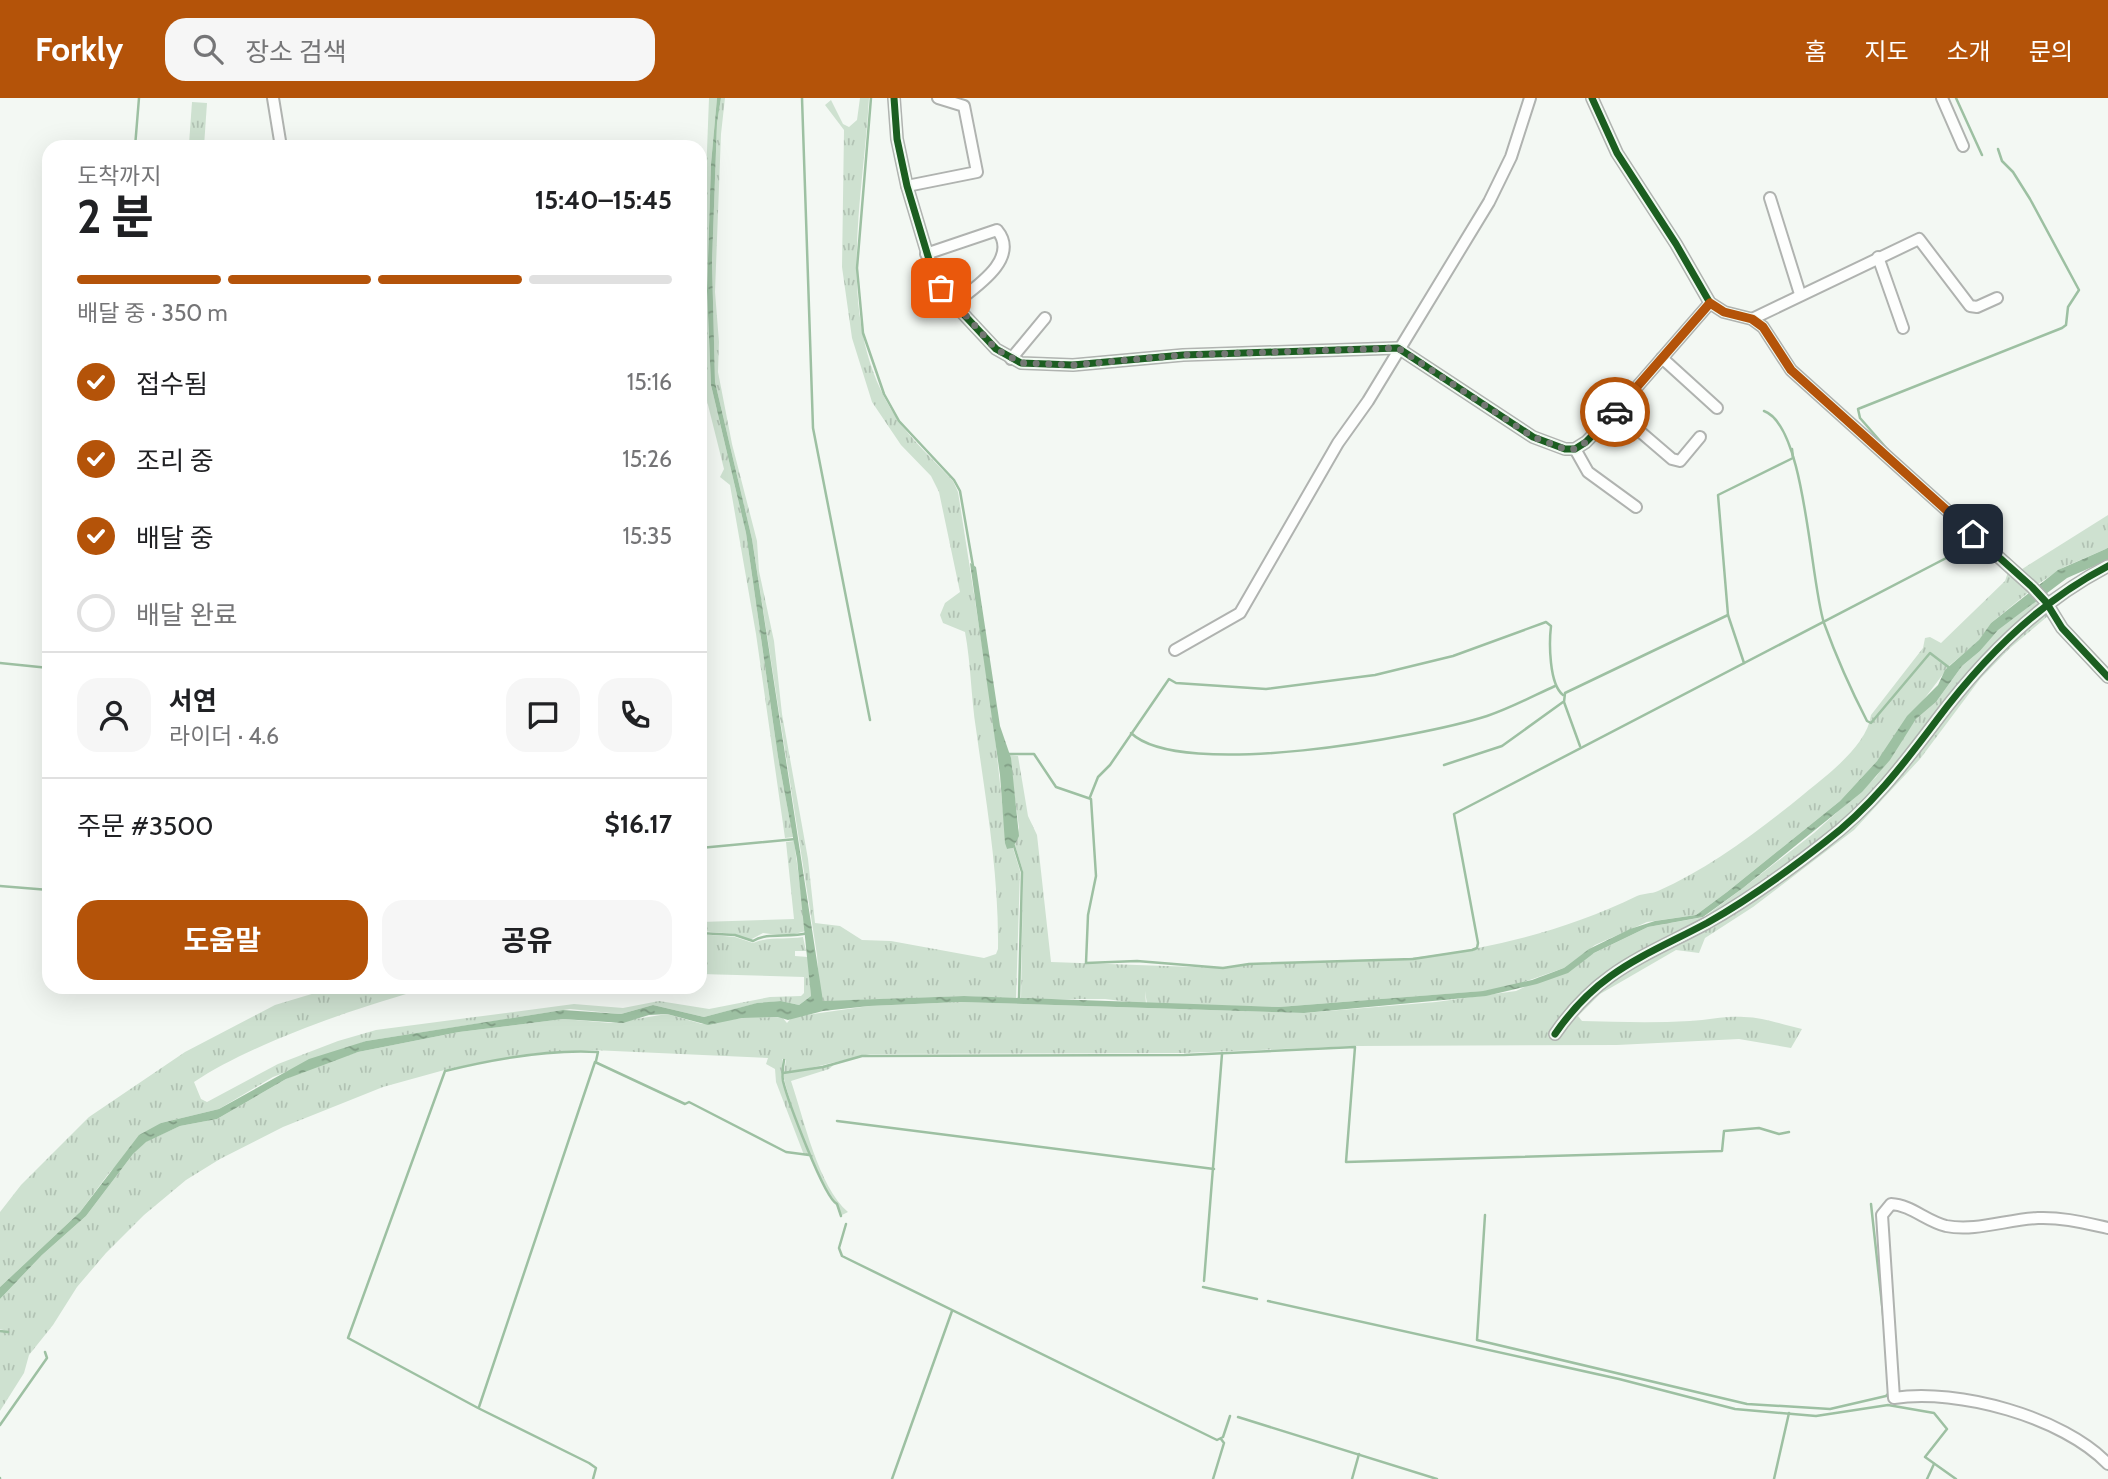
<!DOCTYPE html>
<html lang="ko">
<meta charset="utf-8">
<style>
:root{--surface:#fff;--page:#f6f6f6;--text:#202124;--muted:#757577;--line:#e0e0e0;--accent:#b45309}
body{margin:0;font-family:Cabin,"Noto Sans KR",sans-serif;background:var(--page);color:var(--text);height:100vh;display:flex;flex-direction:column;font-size:26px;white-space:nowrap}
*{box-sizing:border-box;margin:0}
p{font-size:23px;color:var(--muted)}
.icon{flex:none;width:38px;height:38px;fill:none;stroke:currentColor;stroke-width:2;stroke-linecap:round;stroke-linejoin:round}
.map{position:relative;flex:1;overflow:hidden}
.sheet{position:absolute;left:42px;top:42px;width:665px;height:854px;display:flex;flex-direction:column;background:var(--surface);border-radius:21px;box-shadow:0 7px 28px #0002}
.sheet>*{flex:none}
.pin{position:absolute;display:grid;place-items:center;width:60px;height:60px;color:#fff;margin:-30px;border-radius:14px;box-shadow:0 4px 10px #0006}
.courier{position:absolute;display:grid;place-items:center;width:70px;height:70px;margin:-35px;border:5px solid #b45309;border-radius:50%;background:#fff;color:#222;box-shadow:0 2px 9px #0007}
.summary em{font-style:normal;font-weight:700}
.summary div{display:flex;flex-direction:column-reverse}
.summary{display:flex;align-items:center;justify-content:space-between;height:119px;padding:0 35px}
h1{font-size:46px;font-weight:700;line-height:52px}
.bar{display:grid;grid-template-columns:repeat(4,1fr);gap:10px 7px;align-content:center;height:84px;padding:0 35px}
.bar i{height:9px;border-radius:5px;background:var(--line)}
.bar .on{background:var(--accent)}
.bar p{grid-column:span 4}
.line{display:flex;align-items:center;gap:18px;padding:0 35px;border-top:2px solid var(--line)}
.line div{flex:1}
.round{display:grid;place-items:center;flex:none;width:74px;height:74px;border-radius:21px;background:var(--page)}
ol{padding:0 35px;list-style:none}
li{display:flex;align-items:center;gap:21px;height:77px}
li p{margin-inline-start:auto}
li .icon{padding:7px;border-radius:50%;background:var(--accent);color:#fff;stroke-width:4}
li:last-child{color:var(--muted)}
li i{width:38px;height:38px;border:4px solid var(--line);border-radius:50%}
.action{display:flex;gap:14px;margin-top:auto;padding:14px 35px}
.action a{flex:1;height:80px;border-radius:21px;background:var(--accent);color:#fff;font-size:28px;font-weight:700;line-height:80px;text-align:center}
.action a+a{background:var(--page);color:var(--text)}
header{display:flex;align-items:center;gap:42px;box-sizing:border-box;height:98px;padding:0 35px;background:var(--accent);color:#fff}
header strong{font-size:33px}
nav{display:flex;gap:38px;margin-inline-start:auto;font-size:24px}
.search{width:490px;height:63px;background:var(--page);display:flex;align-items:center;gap:18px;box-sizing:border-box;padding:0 24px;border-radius:21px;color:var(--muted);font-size:26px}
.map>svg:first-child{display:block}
</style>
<header>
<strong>Forkly</strong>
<div class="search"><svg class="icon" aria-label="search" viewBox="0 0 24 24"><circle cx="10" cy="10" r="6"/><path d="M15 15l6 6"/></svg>장소 검색</div>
<nav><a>홈</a><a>지도</a><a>소개</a><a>문의</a></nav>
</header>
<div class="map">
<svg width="2108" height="1381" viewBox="0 0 2108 1381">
<defs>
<pattern id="grass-tufts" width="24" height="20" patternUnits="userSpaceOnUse" patternTransform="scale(1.75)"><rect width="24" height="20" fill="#cee1d0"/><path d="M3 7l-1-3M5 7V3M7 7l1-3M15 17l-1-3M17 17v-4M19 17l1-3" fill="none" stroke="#b1c2b3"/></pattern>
<pattern id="water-ripples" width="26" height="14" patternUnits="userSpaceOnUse" patternTransform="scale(1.75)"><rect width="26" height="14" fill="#9dc0a2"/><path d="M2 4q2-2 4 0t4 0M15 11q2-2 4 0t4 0" fill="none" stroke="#809d84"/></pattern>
</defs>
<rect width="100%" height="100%" fill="#f3f8f3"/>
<g fill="url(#grass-tufts)">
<path d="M709,0h8l-6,66 -4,127 4,94 35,148 32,224 15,80 -8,1 -29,-204 -26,-149 -10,-8 4,-8 -24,-96 5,-149 -5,-15 5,-7z"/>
<path d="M721,0h4l-4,36 -6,158 4,50 -1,30 14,72 25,97 2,30 15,70 8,73 26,145 7,64 25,3 22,14 29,1 93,17 12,-4 2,-5c1,-75 -12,-147 -22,-220 -5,-32 -5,-65 -11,-97l-22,-9 -3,-8 5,-12 15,-11 -21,-100 -8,-16 -30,-31 -29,-43 -20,-64 -10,-71 2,-137 -19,-25 6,-5 12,24 6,3 8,-7 3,-22h9c-6,106 -36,223 27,319 15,23 38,43 57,64l5,11 34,217 15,140 6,-1 7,23 -4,128 -52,-3 -134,5h-7l-3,-5 -3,-41 -65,-416 -37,-157 -3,-120 5,-139z"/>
<path d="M192,4l15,1 -3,43 -15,-2z"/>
<path d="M2108,417v33l-44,19 -29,19 -16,-15z"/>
<path d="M2008,474l22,19 -39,32 -12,18 -29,24 -73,96 -37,40 -113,91 -31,23 -49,7 -52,23 -31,23 -51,18 -29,5 -205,16 -132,-3 -2,-13 1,13 -41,-5h-84l2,-128 -8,-26 4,-17 -10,-73 9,1 10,60 9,19 14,127 172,6 26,-4c23,1 46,-2 69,-2 110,1 220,-18 319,-66 7,-3 14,-2 21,-5 52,-23 102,-61 146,-97 23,-19 63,-48 67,-79l52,-67 2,-10 5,-1 11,6 64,-62z"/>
<path d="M2037,500l11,18 -39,33 -29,30 -60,80 -66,71 -101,77 -48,31 -6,15 -23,-3 -76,44 -22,22 4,5c36,1 72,2 108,0 19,-1 34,-5 54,-4 19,0 39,8 58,12l-11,19 -52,-9 -122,6 -261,1 -172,7 -314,1 -81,19 -5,-1 2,-12 -4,-1v20l25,65 1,10 -4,1 -28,-73 -1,-13 -9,-5 2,-6 -176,-8 -54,3 -90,16 -65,18 -100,40 -63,32 -34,21 -42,35 -38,38 -29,34 -24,38 -24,30 -5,18 -24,38v-79h9l-9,-3v-30l42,-44 44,-39 47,-62 12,-12 35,-16 37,-7 69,-40 33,-15 39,-12 101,-20 104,-13 48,4 56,-9 35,10 40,-6 40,-1 5,6 5,-6 77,-11 91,-4 344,11 132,-11 80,-11 132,-64 56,-10 39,-29 71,-55 62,-56 40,-58 20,-17 26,-36 18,-15 17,-21z"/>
<path d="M794,743l12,90 -20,5 -23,-3 -13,7 -15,-6 -35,-3v-9l94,-3 -8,-77z"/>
<path d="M700,836l35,3 18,6c17,-7 32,-3 50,-6l3,14h-11v5l13,1 3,39 -12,9 -18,-4 -23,2 -54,14 -51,-12 -32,9 -51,-5 -204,32 -93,36 -54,32 -58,14 -52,50 -29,39 -80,75v-75l21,-27 68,-68 96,-65 90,-47 60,-18h96c-70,19 -177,55 -237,95l7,17 6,3 71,-38 60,-23 38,-11 198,-26 49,4 36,-7 50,8 61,-12 31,-1 3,-3v-16l-104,-3z"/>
<path d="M836,965l-7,6 -38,12c13,38 27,105 57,131l-6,3 -5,-11c-14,-7 -49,-104 -53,-126v-5z"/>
</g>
<g fill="url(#water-ripples)">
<path d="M717,0h4l-4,25 -5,139 3,120 37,157 71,462 141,-5 315,11 204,-16 49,-11 32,-12 25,-19 41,-20 25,-8 41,-6 31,-23 113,-91 37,-40 30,-45 31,-31 7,-15 34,-30 12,-17 67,-53 50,-22v12l-41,18 -69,52 -18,21 -18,15 -26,36 -20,17 -26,41 -28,32 -119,96 -40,29 -55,10 -54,26 -26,20 -31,11 -51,12 -182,17 -344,-11 -91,4 -46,5 -35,9 -10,-3 -36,1 -34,7 -41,-11 -18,1 -26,8 -60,-4 -104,13 -101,20 -72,27 -69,40 -37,7 -34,16 -13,12 -47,62 -44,39 -42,44v-12l80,-75 59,-77 22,-12 58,-14 90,-50 57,-18 197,-31 58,4 32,-9 51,12 53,-14 24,-2 18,4 12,-9 -14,-137 -19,-102 -32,-224 -35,-148 -4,-94 4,-127z"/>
<path d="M970,465l6,4 24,159 11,32 8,78 -6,12 -6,1 -2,-6 -5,-68z"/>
</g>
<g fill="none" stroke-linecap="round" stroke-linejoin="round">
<g stroke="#9dc0a2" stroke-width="2.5">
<path d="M802,0l11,330 57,292"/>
<path d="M871,0l-14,170 6,65 21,61 15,27 55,59 6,11 13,75"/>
<path d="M1956,0l26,57"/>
<path d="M135,49l4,-49"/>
<path d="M1764,313c42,15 46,170 60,212 12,33 27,67 43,98l4,2 59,-70 21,16"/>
<path d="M1888,352l-28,-32 -2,-9 204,-81 4,-3 2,-18 11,-17 -49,-91 -17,-27 -11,-11 -4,-12"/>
<path d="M0,565l49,5"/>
<path d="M1744,565l-16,-48 -10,-120 75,-37 -1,-9"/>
<path d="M1131,635c50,48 290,4 356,-17 24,-8 46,-20 68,-30"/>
<path d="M1580,648l-16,-44 1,-9 163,-78"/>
<path d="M1007,656h27l22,33 35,12 5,77 -8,39 -2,48 51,-2 86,7 26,-4 164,-5 59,-9 5,-2 1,-5 -24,-129 523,-272"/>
<path d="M1444,667l58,-19 61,-44"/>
<path d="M1090,699l8,-20 12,-12 59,-86 7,4 90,6 109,-14 78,-19 93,-34 5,4c-2,17 -2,58 12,69"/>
<path d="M1014,748l8,26 -3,127"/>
<path d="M700,750l96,-9"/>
<path d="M0,788l49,4"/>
<path d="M700,835l35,2 18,6c14,-9 35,-3 55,-8"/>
<path d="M784,962c-1,6 -2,15 -1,21 5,20 41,117 54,123l4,12"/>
<path d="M783,975l40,-6 39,-11 322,-1 171,-8 -9,115 376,-11 2,-20 35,-3 20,6 10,-2"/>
<path d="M837,1023l377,48"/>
<path d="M1871,1106l13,119"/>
<path d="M1485,1117l-8,125 270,64 83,5 56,-13 4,-4"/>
<path d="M846,1126l-7,24 3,8 375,184 6,-3 7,-21"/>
<path d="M1204,1183l18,-227"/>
<path d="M1203,1189l54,12"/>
<path d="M1268,1203l351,78 116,30 81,7 72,-11 46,8 13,16 -22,28 31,22"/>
<path d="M0,1233l8,1"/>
<path d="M479,1309l116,-345 90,42 4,-2 97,50 23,3"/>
<path d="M1238,1319l199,62"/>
<path d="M0,1327l47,-67 -2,-6"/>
<path d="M0,1380v1"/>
<path d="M593,1381l3,-11 -7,-5 -111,-55 -130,-70 97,-267c49,-12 102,-22 153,-19l-2,9"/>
<path d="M892,1381l60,-168"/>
<path d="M1213,1381l11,-36 -3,-4"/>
<path d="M1352,1381l7,-25"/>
<path d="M1774,1381l15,-66"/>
<path d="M1927,1381l7,-15"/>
</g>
<g stroke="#b0b3b0" stroke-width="14">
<g id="minor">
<path d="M273,0l8,49"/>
<path d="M894,0l3,41 10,47 26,87 21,31 42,45 25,14 52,2 110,-10 215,-7 135,89 32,12h10l11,-7 30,-31 94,-108"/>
<path d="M1592,0l25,55 59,91 34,59 14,9 28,7 11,8 28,43 241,217 14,15 16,26 46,49"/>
<path d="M1942,0l21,48"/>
<path d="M907,88l70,-14 -13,-66 -26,-8"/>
<path d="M1770,100l30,96"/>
<path d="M926,156l71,-24c24,29 -23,58 -43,74"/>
<path d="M1878,159l25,71"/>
<path d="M1752,221l167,-80 51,67 7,1 20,-9"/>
<path d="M1662,260l55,50"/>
<path d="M1011,261l34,-41"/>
<path d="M1616,313l56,48 8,2 20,-24"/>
<path d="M1575,351l13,23 48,35"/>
<path d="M1175,552l65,-37 98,-170 30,-42 121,-199 22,-45 19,-59"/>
<path d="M1555,936c43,-63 88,-77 152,-111 41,-23 81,-52 118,-81 45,-34 78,-77 111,-121 47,-63 102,-119 172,-155"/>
<path d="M2108,1130c-23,-5 -46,-11 -70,-10 -30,1 -62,14 -92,8 -20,-5 -35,-21 -55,-22l-9,11 12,183c64,-10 169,19 214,66"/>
</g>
</g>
<use href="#minor" stroke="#fdfefd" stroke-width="10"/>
<g stroke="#f1faf2" stroke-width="11">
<g id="cycleway">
<path d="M894,0l3,41 10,47 26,87 21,31 42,45 25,14 52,2 110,-10 215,-7 135,89 32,12h10l11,-7 30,-31 94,-108"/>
<path d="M1592,0l25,55 59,91 34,59 14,9 28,7 11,8 28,43 241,217 14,15 16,26 46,49"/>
<path d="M1555,936c43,-63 88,-77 152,-111 41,-23 81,-52 118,-81 45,-34 78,-77 111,-121 47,-63 102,-119 172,-155"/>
</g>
</g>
<use href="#cycleway" stroke="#1b5e20" stroke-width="7"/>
</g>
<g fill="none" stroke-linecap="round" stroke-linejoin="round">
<path stroke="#747874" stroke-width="7" stroke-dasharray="0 12.6" d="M941,190l55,61 25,14 52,2 110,-10 215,-7 135,89 32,12h10l11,-7 29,-30"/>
<path stroke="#b45309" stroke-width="9" d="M1615,314l95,-109 14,9 28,7 11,8 28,43 182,164"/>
</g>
</svg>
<div class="pin" style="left:941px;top:190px;background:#ea580c"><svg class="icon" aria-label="bag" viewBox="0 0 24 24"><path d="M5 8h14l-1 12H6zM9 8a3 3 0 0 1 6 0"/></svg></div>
<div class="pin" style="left:1973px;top:436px;background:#1f2937"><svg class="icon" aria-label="home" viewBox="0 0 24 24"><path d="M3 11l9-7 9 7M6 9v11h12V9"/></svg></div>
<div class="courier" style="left:1615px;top:314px"><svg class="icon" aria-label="car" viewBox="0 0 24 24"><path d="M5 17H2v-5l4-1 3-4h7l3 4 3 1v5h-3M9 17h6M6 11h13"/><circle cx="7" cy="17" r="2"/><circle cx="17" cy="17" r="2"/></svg></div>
<section class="sheet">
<div class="summary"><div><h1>2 분</h1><p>도착까지</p></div><em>15:40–15:45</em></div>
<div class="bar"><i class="on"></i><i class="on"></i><i class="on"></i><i></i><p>배달 중 · 350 m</p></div>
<ol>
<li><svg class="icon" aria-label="check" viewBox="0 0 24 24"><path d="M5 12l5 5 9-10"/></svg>접수됨<p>15:16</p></li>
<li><svg class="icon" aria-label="check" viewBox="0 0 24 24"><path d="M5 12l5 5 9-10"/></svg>조리 중<p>15:26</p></li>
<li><svg class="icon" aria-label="check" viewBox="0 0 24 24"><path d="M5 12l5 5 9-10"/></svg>배달 중<p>15:35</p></li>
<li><i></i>배달 완료</li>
</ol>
<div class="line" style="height:126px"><a class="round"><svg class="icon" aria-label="person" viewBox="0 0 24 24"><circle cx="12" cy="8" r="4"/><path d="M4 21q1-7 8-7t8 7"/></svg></a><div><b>서연</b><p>라이더 · 4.6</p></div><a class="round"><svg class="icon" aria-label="chat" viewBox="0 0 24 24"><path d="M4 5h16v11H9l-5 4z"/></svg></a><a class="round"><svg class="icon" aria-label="phone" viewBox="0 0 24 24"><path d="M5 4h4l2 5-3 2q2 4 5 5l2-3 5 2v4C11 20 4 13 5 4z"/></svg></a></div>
<div class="line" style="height:91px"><div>주문 #3500</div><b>$16.17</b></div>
<div class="action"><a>도움말</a><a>공유</a></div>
</section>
</div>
